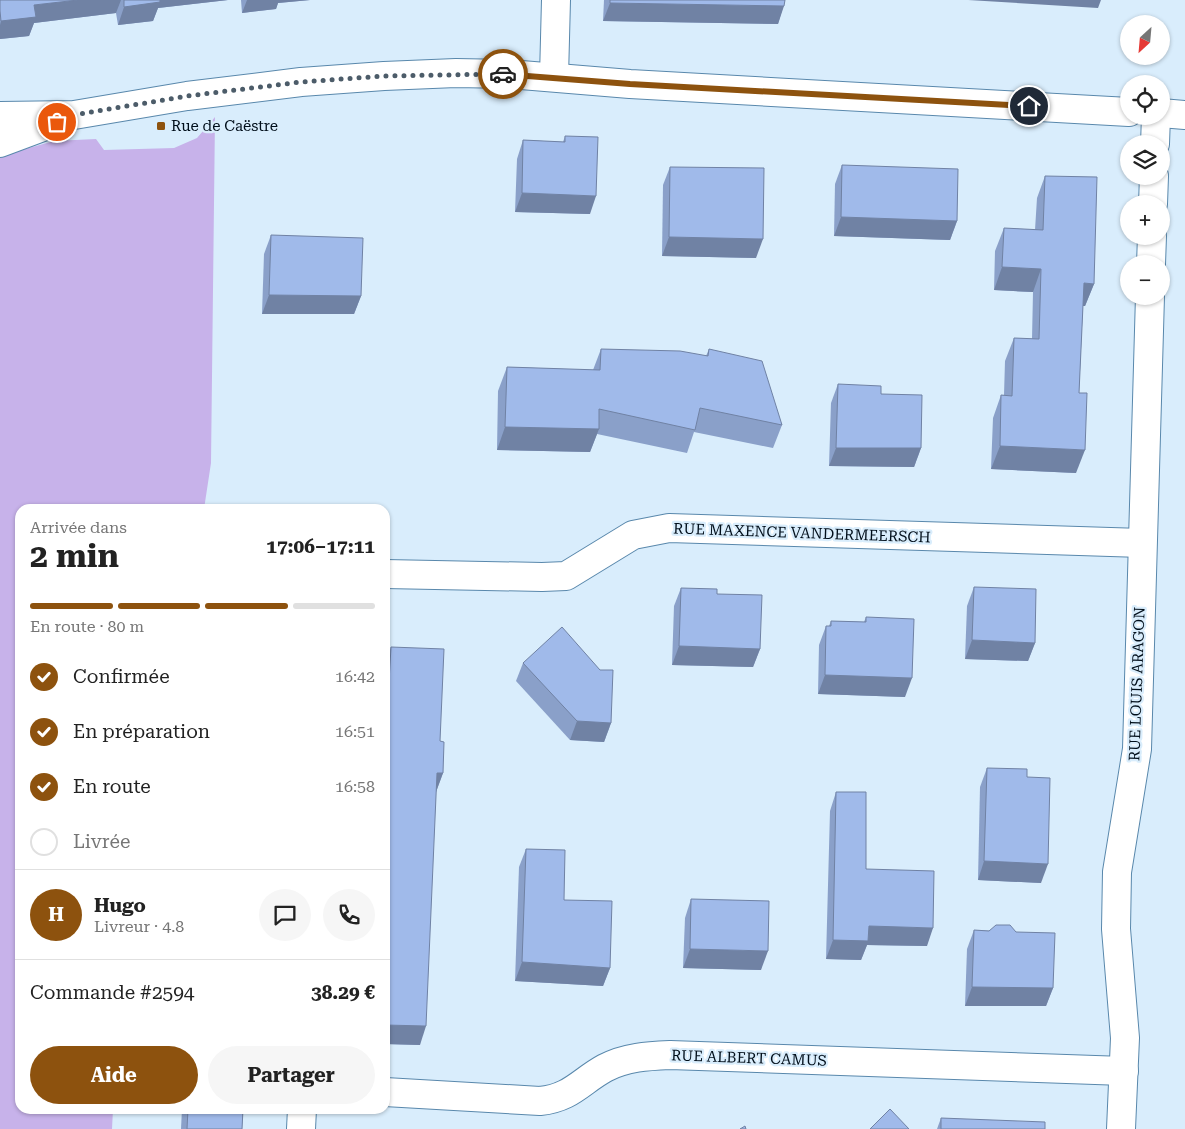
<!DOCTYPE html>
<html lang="fr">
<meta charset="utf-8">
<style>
:root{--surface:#fff;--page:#f6f6f6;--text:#222;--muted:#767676;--line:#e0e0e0;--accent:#8d520e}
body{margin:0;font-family:"Roboto Serif",serif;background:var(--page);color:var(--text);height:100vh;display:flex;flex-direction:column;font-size:19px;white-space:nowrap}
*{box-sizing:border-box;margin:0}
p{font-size:16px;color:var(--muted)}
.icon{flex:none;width:28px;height:28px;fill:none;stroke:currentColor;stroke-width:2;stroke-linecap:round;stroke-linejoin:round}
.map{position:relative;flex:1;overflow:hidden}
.drawer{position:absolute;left:15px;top:504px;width:375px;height:610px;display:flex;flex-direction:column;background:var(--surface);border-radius:15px;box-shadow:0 1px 4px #0004}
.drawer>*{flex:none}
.needle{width:32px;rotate:206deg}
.buttons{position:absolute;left:1120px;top:15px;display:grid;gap:10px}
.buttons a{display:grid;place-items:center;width:50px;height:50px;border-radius:50%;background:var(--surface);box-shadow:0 1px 4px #0004;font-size:25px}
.pin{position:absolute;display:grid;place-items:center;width:42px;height:42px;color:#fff;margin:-21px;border:2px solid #fff;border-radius:50%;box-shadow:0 1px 5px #0007}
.courier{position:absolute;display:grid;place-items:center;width:50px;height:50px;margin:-25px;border:4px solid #8d520e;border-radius:50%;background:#fff;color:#222;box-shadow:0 1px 6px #0007}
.overview em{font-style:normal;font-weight:700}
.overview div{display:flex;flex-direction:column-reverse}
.overview{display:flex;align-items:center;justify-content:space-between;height:85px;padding:0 15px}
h1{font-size:32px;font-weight:700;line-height:38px}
.bar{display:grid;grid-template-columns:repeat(4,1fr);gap:8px 5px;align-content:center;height:60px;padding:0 15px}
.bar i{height:6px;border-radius:4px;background:var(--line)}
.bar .active{background:var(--accent)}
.bar p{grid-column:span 4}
.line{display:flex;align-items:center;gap:12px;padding:0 15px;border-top:1px solid var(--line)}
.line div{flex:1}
.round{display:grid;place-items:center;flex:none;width:52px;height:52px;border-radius:26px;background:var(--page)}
ol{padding:0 15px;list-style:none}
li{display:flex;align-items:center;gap:15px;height:55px}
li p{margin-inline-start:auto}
li .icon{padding:5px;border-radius:50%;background:var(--accent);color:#fff;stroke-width:4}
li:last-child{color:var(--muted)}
li i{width:28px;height:28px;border:2px solid var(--line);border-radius:50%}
.action{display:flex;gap:10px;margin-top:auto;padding:10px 15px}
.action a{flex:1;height:58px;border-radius:30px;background:var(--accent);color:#fff;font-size:20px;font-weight:700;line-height:58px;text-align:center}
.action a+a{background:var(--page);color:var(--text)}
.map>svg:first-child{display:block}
</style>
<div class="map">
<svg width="1185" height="1129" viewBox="0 0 1185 1129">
<rect width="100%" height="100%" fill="#d9edfc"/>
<path fill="#c7b2ea" d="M215,117l-4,346 -7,46h-184v600h93l-1,20h-112v-973l54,-15 42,-2 8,11 70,-2 23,-10z"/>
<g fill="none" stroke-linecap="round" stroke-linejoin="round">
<g stroke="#5988ac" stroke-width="30">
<g id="minor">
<path d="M554,77l2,-77"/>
<path d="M1161,113l24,2"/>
<path d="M0,116l74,-1 113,-19 114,-14 83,-6 72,-3 53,1 121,10 499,28"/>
<path d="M0,143l59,-22"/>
<path d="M1155,144l1,-28"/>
<path d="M1153,204l1,-28"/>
<path d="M1151,264l1,-28"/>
<path d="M385,574l157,3 24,-1 67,-41 36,-7 473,15"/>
<path d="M385,1092l155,9c31,-3 41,-20 65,-33 21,-11 43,-12 65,-13l454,16"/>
<path d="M301,1129l1,-20"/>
<path d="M1121,1129l4,-91 -9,-109 1,-57 20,-123 13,-453"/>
</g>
</g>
<use href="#minor" stroke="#fff" stroke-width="28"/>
</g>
<g fill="#8aa0c9">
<path d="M0,0h228l-70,8 -5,13 -35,4 -2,-12 -82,10 -5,13 -29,3z"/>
<path d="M241,0h69l-32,3 -2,6 -34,4z"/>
<path d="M604,0h181l-7,24 -175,-3z"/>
<path d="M565,136l25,78 -75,-2 2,-53 6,-19 40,2z"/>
<path d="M842,165l115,56 -7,19 -116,-4 1,-52z"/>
<path d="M670,167l86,91 -94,-2 1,-71z"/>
<path d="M1045,176l49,108 -9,22h-2l-4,87 -3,80 -85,-4 2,-51 8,-23h3l1,-34 9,-23 18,1 1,-47 -39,-2 1,-39 9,-23 31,2 2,-32z"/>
<path d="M271,235l90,61 -7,18h-92l2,-60z"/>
<path d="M601,349l105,7 3,-7 73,76 -9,23 -79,-16 -7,21 -90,-19 -7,18 -93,-2 1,-59 9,-24 86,3z"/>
<path d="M838,384l43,10 40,54 -7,19 -85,-1 2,-63z"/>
<path d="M974,587l61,56 -7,18 -63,-2 2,-53z"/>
<path d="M681,588l36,6 43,55 -7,18 -81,-2 2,-59z"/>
<path d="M866,617l39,80 -87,-3 1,-49 7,-19h3l2,-5 33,1z"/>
<path d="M391,647l49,94 3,32 -7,19 -16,253 -35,-1v-382z"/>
<path d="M523,663l88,60 -7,19 -34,-2 -54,-59z"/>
<path d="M987,768l40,9 14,106 -63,-3 2,-93z"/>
<path d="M836,792l30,77 61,77 -60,-1 -6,15 -35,-1 4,-148z"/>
<path d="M526,849l38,51 46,68 -7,18 -88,-5 4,-114z"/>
<path d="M691,899l70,71 -78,-2 2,-50z"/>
<path d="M974,930l42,2 37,56 -7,18h-81l2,-57z"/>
<path d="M182,1109h61l-1,20h-61z"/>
<path d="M941,1118l104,11h-108z"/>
</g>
<g fill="#7082a4">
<path d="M78,0h43l-5,13 -82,10 -5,13 -29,3v-14l1,-4 33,-16z"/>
<path d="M155,0h73l-70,8 -5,13 -35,4 6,-18z"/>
<path d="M247,0h63l-32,3 -2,6 -34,4z"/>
<path d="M968,0h133l-3,8z"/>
<path d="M610,3l174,3 -6,18 -175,-3z"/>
<path d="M522,193l74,3 -6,18 -75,-2z"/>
<path d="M841,217l116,4 -7,19 -116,-4z"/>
<path d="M669,237l94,2 -7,19 -94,-2z"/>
<path d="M1002,267l39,2 -8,23 -39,-2z"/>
<path d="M1084,283l10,1 -9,22h-9z"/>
<path d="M269,295l92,1 -7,18h-92z"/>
<path d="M505,427l94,2 -9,23 -93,-2z"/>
<path d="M1000,446l85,4 -9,23 -85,-4z"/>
<path d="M836,448h85l-7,19 -85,-1z"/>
<path d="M972,640l63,3 -7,18 -63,-2z"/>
<path d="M679,646l81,3 -7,18 -81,-2z"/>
<path d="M825,675l87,3 -7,19 -87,-3z"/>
<path d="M577,721l34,2 -7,19 -34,-2z"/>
<path d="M437,773h6l-7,19z"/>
<path d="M984,861l64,3 -7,19 -63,-3z"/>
<path d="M869,926l64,2 -6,18 -60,-1 -6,15 -35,-1 7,-19z"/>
<path d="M690,949l78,2 -7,19 -78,-2z"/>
<path d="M522,962l88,6 -7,18 -88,-5z"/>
<path d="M972,987l81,1 -7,18h-81z"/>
<path d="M385,1025l41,1 -6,19 -35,-1z"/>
</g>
<g fill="#a0baea" stroke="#7082a4">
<path d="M0,0h78l-44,5 2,12 -35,4 -1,-10z"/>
<path d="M124,0h36v2l-36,5z"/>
<path d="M610,0h175l-1,6 -174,-3z"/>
<path d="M565,136l33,1 -2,59 -74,-3 1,-53 42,2z"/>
<path d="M842,165l116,4 -1,52 -116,-4z"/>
<path d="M670,167l94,1 -1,71 -94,-2z"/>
<path d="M1045,176l52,1 -3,107 -10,-1 -5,110h8l-2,57 -85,-4 1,-51 11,1 2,-58 25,1 2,-70 -39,-2 2,-39 39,2z"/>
<path d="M271,235l92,3 -2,58 -92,-1z"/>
<path d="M601,349l79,2 28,5 1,-7 53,12 20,64 -82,-17 -5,22 -96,-21v20l-94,-2 2,-60 93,3z"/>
<path d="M838,384l43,2v8l41,1 -1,53h-85z"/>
<path d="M974,587l62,2 -1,54 -63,-3z"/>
<path d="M681,588l36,1v5l45,1 -2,54 -81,-3z"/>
<path d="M866,617l48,2 -2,59 -87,-3 1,-49h5v-5l35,1z"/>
<path d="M562,627l38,43h13l-2,53 -34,-2 -54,-58z"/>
<path d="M391,647l53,2 -4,92 4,1 -1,31h-6l-11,253 -41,-1v-313l1,-30h3z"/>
<path d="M987,768l40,1v8l23,1 -2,86 -64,-3z"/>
<path d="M836,792h30v77l68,2 -1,57 -64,-2 -1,15 -35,-1z"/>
<path d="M526,849l39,1 -1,50 48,1 -2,67 -88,-6z"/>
<path d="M691,899l78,2 -1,50 -78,-2z"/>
<path d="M996,925h14l6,7 39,1 -2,55 -81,-1 2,-57 15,1z"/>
<path d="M188,1109h55l-1,20h-55z"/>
<path d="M890,1109l19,20h-39z"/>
<path d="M941,1118l104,4v7h-104z"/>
<path d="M745,1126l1,3h-6z"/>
</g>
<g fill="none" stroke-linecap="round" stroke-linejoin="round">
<path stroke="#4c5c69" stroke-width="5" stroke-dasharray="0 9" d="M57,122l17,-7 113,-19 114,-14 83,-6 119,-2"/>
<path stroke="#8d520e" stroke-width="6" d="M503,74l127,10 399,22"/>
</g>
<rect fill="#8d520e" stroke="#d9edfc" stroke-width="2" x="156" y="121" width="10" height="10" rx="2.5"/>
<g text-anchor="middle" stroke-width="4.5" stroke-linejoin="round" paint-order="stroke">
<g font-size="15" fill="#000e1a" stroke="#d9edfc" text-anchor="start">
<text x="171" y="131">Rue de Caëstre</text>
</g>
<g font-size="15" fill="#000e1a" stroke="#d9edfc">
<text transform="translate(802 533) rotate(2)" y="5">RUE MAXENCE VANDERMEERSCH</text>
<text transform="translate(1137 684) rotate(-88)" y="5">RUE LOUIS ARAGON</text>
<text transform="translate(749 1058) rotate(2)" y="5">RUE ALBERT CAMUS</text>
</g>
</g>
</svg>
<div class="buttons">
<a><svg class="needle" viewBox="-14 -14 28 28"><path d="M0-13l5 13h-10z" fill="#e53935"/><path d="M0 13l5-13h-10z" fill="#767676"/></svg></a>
<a><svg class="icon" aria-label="locate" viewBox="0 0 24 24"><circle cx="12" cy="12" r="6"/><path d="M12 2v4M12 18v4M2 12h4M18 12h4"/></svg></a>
<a><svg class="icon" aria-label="layers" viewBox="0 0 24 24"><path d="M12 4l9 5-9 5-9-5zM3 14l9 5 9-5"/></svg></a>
<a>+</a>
<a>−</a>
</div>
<div class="pin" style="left:57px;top:122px;background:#ea580c"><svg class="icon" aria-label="bag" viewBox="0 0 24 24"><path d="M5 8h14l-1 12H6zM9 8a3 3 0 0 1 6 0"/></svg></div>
<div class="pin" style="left:1029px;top:106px;background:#1f2937"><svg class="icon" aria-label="home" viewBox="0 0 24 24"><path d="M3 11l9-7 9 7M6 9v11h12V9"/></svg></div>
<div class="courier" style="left:503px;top:74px"><svg class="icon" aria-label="car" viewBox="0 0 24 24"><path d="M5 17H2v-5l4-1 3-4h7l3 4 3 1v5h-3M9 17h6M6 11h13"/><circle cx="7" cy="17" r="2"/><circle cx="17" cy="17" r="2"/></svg></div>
<section class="drawer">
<div class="overview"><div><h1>2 min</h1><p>Arrivée dans</p></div><em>17:06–17:11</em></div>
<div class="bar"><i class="active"></i><i class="active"></i><i class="active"></i><i></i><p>En route · 80 m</p></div>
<ol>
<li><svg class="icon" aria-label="check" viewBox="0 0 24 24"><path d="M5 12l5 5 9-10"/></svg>Confirmée<p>16:42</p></li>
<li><svg class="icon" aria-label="check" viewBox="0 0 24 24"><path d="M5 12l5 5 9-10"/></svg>En préparation<p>16:51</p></li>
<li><svg class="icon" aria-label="check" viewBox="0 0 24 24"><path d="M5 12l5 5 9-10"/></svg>En route<p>16:58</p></li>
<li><i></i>Livrée</li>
</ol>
<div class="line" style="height:90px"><b class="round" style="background:var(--accent);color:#fff">H</b><div><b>Hugo</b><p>Livreur · 4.8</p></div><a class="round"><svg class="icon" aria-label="chat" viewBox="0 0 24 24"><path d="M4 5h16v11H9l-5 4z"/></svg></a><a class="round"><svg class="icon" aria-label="phone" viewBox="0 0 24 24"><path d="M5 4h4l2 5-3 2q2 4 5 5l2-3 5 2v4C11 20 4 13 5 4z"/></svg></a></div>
<div class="line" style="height:65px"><div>Commande #2594</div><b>38.29 €</b></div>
<div class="action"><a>Aide</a><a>Partager</a></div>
</section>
</div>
